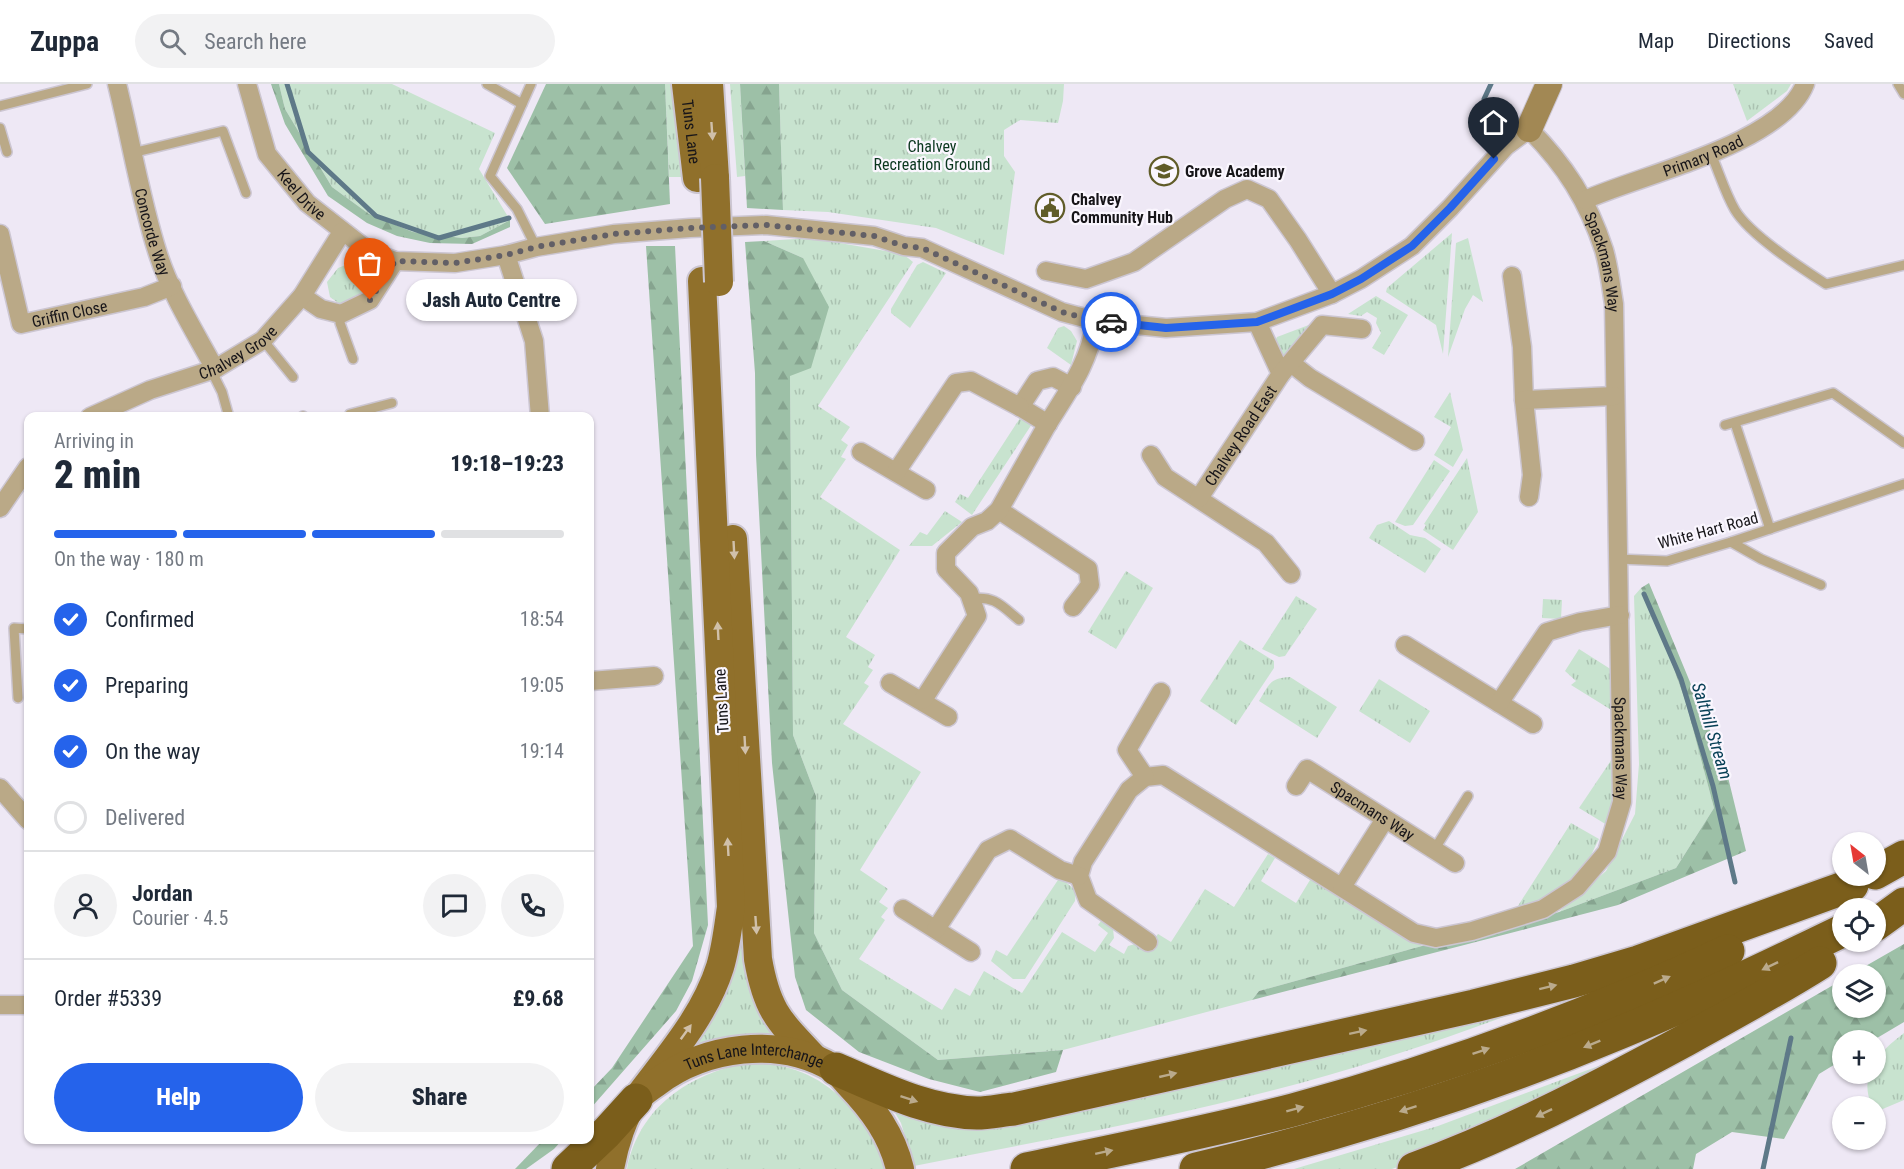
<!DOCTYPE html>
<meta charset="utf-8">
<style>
:root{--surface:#fff;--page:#f2f2f3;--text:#1f2937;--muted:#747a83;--line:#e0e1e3;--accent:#2563eb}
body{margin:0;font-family:"Roboto Condensed",sans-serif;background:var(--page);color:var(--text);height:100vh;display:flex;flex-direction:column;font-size:22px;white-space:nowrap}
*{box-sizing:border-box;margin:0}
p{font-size:20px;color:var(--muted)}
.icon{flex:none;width:33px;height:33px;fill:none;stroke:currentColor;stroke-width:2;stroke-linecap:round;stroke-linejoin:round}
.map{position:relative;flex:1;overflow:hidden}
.details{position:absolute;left:24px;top:328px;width:570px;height:732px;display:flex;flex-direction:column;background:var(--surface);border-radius:12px;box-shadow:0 2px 4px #0004}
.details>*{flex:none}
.needle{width:39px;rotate:329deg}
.fabs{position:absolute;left:1832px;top:748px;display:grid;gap:12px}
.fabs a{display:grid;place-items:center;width:54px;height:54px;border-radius:50%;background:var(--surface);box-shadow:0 2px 4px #0004;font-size:30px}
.pin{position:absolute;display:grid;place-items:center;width:51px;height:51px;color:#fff;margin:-62px -26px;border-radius:50% 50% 50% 0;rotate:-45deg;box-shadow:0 0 6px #0007}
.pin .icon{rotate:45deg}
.courier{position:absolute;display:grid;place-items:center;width:60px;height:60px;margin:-30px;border:4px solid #2563eb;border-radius:50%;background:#fff;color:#222;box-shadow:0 2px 8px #0007}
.bubble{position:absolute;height:42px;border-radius:21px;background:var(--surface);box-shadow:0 2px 4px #0004;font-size:20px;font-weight:800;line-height:42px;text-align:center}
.headline em{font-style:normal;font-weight:800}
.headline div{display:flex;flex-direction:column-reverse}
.headline{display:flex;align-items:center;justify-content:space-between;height:102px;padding:0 30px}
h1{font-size:39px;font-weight:800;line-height:45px}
.bar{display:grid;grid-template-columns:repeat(4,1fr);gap:9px 6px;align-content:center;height:72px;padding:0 30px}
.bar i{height:8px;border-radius:4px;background:var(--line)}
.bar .active{background:var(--accent)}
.bar p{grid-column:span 4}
.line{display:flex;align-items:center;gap:15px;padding:0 30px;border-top:2px solid var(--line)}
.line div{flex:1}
.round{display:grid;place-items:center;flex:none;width:63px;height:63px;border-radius:32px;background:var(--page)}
ol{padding:0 30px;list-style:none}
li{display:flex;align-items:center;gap:18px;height:66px}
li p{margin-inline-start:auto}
li .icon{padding:6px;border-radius:50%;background:var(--accent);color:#fff;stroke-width:4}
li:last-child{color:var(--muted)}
li i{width:33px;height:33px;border:3px solid var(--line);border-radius:50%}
.button{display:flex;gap:12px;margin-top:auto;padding:12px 30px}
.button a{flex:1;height:69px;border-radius:36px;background:var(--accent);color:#fff;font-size:24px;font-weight:800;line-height:69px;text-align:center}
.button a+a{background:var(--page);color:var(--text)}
header{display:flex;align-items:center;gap:36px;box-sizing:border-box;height:84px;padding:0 30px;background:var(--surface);border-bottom:2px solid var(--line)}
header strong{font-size:28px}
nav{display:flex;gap:33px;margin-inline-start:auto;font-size:21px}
.search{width:420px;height:54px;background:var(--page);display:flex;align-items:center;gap:15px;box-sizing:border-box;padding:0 21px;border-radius:33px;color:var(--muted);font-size:22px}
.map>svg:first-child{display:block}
</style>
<header>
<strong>Zuppa</strong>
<div class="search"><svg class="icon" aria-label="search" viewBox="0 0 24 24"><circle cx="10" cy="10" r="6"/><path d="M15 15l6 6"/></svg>Search here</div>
<nav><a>Map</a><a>Directions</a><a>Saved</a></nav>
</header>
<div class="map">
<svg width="1904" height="1085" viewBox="0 0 1904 1085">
<defs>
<pattern id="grass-tufts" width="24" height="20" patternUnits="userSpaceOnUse" patternTransform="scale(1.5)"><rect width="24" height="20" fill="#c8e3cf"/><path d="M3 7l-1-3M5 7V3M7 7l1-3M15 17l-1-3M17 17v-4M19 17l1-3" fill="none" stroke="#abc2b1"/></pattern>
<pattern id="forest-firs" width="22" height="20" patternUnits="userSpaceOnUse" patternTransform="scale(1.5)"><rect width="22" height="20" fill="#9dc0a7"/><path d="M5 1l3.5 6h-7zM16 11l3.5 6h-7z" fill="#86a48f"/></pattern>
</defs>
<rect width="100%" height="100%" fill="#eee8f5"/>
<g fill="url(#grass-tufts)">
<path d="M279,0h113l103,49 -16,36 31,51 -30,16 -18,2 -49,-6 -44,-18 -37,-27 -47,-78z"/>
<path d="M665,0h13l3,93h-12z"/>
<path d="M730,0h10l5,92 -8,1z"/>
<path d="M779,0h285l-1,17 -5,22 -38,-3 -16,10v26l11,16 -11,83 -68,-27 -108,-16 -45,-2z"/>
<path d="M1733,0h58l-4,7 -40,30z"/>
<path d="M1452,149l-9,121 -7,-29 -50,-33 1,-4z"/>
<path d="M811,154l92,16 10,8 -95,144 32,21 -9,13 7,5 -7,12 5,2 -26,38 80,53 -54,87 29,18 -7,12 5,3 -9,13 5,3 -26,38 78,48 -61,98 28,19 -9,13 9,6 -7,9 4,3 -26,39 83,51 13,-22 15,8 14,-25 38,22 40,-61 33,20 13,-19 -10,-8 3,-4 12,8 1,9 -5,7 15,9 4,-8 7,-2 11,6 12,-16 13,8 34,-53 29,18 34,-53 7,4 -14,23 35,22 14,-23 -11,-7 3,-5 120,78 -163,45 -7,9 -189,50 -125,10 -96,-70 -28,-57 2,-137 -23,-61 -3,-359 13,-118 -39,-17z"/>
<path d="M1468,154l15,64 -10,-7 -8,14 -17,48 8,-114z"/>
<path d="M353,178l13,2 6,7c-1,22 -13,24 -31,34l-11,-8 -3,-15 11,-14z"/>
<path d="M923,178l23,11 -36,55 -19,-15v-4l26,-44z"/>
<path d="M1376,212l32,19 -24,40 -12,-7 9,-15 -5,-10 1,-5 -10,-6 -6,4 -13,-2z"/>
<path d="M1314,239l-28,34 -7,-5 -4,-11 2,-4z"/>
<path d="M1064,242l7,5 6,10 -6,24 -24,-17 11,-20z"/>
<path d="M1450,308l13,58 -10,17 -19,-12 17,-28 -17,-10z"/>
<path d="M1023,332l9,8 -60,91 -17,-13 5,-8 8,4 52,-80z"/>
<path d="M1467,374l11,54 -25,38 -30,-20 3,-5 -2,-1z"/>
<path d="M1434,376l16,11 -37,54 -8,1 -10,-4z"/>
<path d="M945,427l17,11 -30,24h-23l11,-14 7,3z"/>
<path d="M1389,437l21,14 15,3 16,11 -16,24 -56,-35 8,-13z"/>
<path d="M1126,487l27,17 -37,61 -28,-17z"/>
<path d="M1641,504l22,50 23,65 28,105 -38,60 -117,44 47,-41 29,-57 4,-50 -5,-168z"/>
<path d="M1296,512l21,13 -32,47 -6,1 -17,-8z"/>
<path d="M1543,515l19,1 -1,19 -19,-1z"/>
<path d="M1240,556l34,21v7l-38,57 -36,-24z"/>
<path d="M1579,565l33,21 1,41 -42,-26 5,-4 -11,-10z"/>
<path d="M1290,593l47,30 -20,31 -58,-37c10,-16 10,-23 31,-24z"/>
<path d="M1379,595l51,32 -20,32 -51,-32z"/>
<path d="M1616,669l1,36 -10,36 -28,-17z"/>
<path d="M1571,739l28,16c-5,9 -9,21 -16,29 -19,20 -41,34 -67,41z"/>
<path d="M1060,793l16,14 -1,10 -50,78h-12l-22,-18 5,-11 11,6z"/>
<path d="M736,825l42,128c-32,-2 -60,0 -90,14z"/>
<path d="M1528,924c-94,35 -189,67 -286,90 -108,27 -218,46 -328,68l-13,-43 -7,-12 35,6z"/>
<path d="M1904,949v67l-26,11 -3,-1v-3h-3c-4,-11 -7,-22 -2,-33h5c0,-19 15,-30 29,-41z"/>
<path d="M1628,971l-182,94 -54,20h-98l144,-43z"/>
<path d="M747,979c47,0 78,15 109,50 6,7 14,13 18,21 6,10 9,24 12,35h-259c12,-62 62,-95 120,-106z"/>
</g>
<g fill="url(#forest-firs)">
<path d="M271,0h8l6,25 47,78 37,27 44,18 49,6 18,-2 30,-16v7l-38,17 -42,-1 -33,-7 -30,-13 -39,-27 -43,-72z"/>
<path d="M546,0h119l5,120 -125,20 -38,-56z"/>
<path d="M740,0h39l4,126 -36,-2z"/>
<path d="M764,157l39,17 26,49 -18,61 -21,8 3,359 23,61 -2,137 28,57 96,70 125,-10 -7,22 -76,20 -51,-13 -70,-27 -53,-42 -11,-33 -23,-214 -16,-308 -1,-82 -10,-131z"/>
<path d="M646,162h29l33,679 -16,56 -16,30 -86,98v-18l22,-23 81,-122z"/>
<path d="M1649,499l77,186 20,82 -128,54 -366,95 7,-9 163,-45 62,-12 75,-22 117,-44 38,-60 -28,-105 -23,-65 -22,-50z"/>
<path d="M1904,860v78l-32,19h-30v19l-23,14 -35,65 -52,-7 -36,22 -3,15h-178l327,-189v28h33v-33h-25z"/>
<path d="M543,1056h19l-8,9 -28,20h-11z"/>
</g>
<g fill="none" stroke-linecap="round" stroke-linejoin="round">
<g stroke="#5e7988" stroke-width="5">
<path d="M287,0l21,68 68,64 63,22 70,-20"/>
<path d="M1484,15l7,-15"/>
<path d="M1644,510l37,85 32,107 22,96"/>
<path d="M1763,1085l28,-131"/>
</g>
<g stroke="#ccc6d2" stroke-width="12">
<g id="lane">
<path d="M487,0l35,20"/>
<path d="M531,0l-41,92 27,33 19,38"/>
<path d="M1898,0l6,10"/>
<path d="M0,22l87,-22"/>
<path d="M0,44l7,24"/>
<path d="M132,69l91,-22 23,62"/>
<path d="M1711,70c8,18 14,39 24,56 15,25 66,58 91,74l78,-19"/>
<path d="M341,230l-1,9 13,36"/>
<path d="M263,256l30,37"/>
<path d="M211,286l11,22 7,25"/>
<path d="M303,332v1"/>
<path d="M350,333v-3l42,-11"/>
<path d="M1735,339l35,106"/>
<path d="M1725,341l108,-32 71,50"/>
<path d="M1731,458l30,17 60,26"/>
<path d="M1618,475l49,2 64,-19 173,-58"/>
<path d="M971,515c23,-4 31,7 48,21"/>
<path d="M18,614l-4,-70 14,1"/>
<path d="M1434,766l34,-54"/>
</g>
</g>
<g stroke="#ccc6d2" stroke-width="21">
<g id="street">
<path id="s1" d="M117,0c14,56 23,114 41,170 13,40 37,78 57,115"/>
<path id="s2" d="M247,0l20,70 40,49 63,49 25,9 60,2 51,-8 30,-8 78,-13 76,-6 76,-3 108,11 30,10 18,2 140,64 34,9 70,7 91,-6 75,-28 29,-15 51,-33 38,-38 56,-62 23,-17c36,36 59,72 75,121 5,17 7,36 10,54l8,498 -15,50 -30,35 -34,22 -71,22 -36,7 -22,-5 -251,-158 -18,2 -16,13 -46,72 -4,14 9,24 60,42"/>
<path id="s3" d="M1585,116c55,-25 197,-56 220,-116"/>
<path id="s4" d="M0,150l21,90 123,-27 28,-11"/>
<path d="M506,171l28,86 6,76"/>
<path d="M1046,187l40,8 48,-17 91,-63 22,-10 22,10 29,41 34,54"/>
<path d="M1512,192l10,71 2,53 8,75 -3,22"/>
<path d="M302,212l19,13 20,5 29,-14 25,-39"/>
<path d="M1257,238l24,52"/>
<path d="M1291,279l19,15 105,63"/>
<path d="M1524,316l90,-4"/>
<path id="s5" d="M90,333l60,-27 65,-21 48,-29 39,-44 40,-64"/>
<path d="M1048,340l-28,-17 17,-26 16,-4 19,10"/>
<path d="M861,368l65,38"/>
<path d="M1151,371l14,22 101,66 25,31"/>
<path d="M896,388l60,-89 15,-2 49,26"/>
<path id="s6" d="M1199,414l82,-124 41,-49 40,4"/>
<path d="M0,424l28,-41"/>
<path d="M999,426l89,59 2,16 -17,22"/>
<path d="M1405,561l128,79"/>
<path d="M590,597l64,-5"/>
<path d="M890,599l58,34"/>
<path d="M923,616l54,-84 -8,-23 -23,-24v-16l26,-26 15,-6 12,-11c16,-28 32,-57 48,-85 23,-37 41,-60 49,-104"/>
<path d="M1499,619l48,-71 33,-10 40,-7"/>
<path d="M1145,693l-18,-27 34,-58"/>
<path id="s7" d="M1296,702l11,-17 148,94"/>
<path d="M0,704l28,32"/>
<path d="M1342,803l43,-68"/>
<path d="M903,825l68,43"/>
<path d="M936,845l52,-79 22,-11 50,31 19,6"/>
<path d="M0,921h28"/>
</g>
</g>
<g stroke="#ccc6d2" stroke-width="28">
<path id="secondary" d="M1529,45l20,-45"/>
</g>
<g stroke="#ccc6d2" stroke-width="32">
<g id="primary">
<path id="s8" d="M686,0l11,94"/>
<path d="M709,0l6,94"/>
<path d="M733,455l25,420c9,52 21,62 56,99"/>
<path d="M639,1012c30,-40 66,-81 81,-129 6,-20 8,-40 11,-60l-29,-626"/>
<path id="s9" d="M610,1085c4,-22 13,-55 28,-72 5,-5 12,-10 18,-14 49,-37 123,-47 177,-15 6,4 11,10 16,16 24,25 43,51 51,85"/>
</g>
</g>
<g stroke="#ccc6d2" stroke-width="36">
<g id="highway">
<path d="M1875,789l29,-16"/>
<path d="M1875,841l29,-21"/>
<path d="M836,985c45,19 91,43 141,44 12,0 25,-3 37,-4l460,-103 100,-25 64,-19 214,-77"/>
<path d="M568,1085l38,-36 30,-33"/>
<path d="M1027,1085c88,-19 178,-36 266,-59 149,-40 295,-94 435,-159"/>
<path d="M1196,1085c144,-34 287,-79 423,-136 76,-31 149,-66 223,-102"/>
<path d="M1414,1085c93,-34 181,-80 268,-127 46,-26 94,-51 138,-79"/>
</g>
</g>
<use href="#lane" stroke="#baa987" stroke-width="9"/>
<use href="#street" stroke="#baa987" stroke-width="18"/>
<use href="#secondary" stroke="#a28854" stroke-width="26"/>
<use href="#primary" stroke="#90702b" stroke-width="28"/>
<use href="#highway" stroke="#7b5e1b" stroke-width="33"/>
<g stroke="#ccc6d2" stroke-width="32" stroke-linecap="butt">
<path id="primary-bridge" d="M715,94l4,104"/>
</g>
<use href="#primary-bridge" stroke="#90702b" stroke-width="28"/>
</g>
<defs><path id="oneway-solid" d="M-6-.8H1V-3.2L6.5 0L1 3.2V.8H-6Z" transform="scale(1.5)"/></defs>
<g fill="#d0c0aa">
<use href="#oneway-solid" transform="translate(712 47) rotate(86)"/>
<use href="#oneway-solid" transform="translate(734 466) rotate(87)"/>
<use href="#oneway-solid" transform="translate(718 547) rotate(-93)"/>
<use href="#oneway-solid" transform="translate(745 661) rotate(87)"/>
<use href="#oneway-solid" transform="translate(728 763) rotate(-93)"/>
<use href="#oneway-solid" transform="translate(756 841) rotate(86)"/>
<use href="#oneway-solid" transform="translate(686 948) rotate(-54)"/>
</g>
<g fill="#baaa8c">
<use href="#oneway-solid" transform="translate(1770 882) rotate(154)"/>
<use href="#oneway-solid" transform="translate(1662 896) rotate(-24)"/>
<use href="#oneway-solid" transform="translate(1548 903) rotate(-14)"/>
<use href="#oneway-solid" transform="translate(1358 948) rotate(-12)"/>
<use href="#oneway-solid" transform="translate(1592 960) rotate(158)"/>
<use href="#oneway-solid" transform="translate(1481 967) rotate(-19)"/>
<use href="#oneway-solid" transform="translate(1168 991) rotate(-13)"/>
<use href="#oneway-solid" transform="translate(909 1015) rotate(18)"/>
<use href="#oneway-solid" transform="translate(1295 1025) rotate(-15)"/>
<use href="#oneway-solid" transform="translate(1408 1025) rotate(162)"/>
<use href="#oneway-solid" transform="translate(1544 1029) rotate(154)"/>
<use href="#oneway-solid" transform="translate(1104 1068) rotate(-12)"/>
</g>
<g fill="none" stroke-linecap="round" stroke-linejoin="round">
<path stroke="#625f66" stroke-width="6" stroke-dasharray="0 10.8" d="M370,216l25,-39 60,2 51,-8 30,-8 78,-13 76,-6 76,-3 108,11 30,10 18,2 140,64 34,9 15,1"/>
<path stroke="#2563eb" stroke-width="8" d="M1111,238l55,6 91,-6 75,-28 29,-15 51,-33 38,-38 44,-49"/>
</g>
<defs>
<g id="school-ring" transform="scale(1.5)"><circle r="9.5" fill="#faf6fe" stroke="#605c28" stroke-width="1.5"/><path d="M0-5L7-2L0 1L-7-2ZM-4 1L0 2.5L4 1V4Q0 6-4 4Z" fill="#605c28"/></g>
<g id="civic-ring" transform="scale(1.5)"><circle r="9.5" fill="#faf6fe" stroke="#605c28" stroke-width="1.5"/><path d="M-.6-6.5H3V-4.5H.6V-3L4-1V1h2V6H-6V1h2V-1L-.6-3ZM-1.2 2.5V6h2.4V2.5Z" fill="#605c28"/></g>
</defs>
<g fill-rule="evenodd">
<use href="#school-ring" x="1164" y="87"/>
<use href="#civic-ring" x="1050" y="124"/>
</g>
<g text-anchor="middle" stroke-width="4.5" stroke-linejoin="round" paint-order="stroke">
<g font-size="16" fill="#171519" stroke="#faf6fe">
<text dy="6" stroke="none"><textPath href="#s8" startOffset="48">Tuns Lane</textPath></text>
<text dy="6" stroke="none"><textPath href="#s3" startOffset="126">Primary Road</textPath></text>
<text dy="6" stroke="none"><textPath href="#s2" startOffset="126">Keel Drive</textPath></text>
<text dy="6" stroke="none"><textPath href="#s1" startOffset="152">Concorde Way</textPath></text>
<text dy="6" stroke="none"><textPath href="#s2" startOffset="1620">Spackmans Way</textPath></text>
<text dy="6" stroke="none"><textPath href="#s4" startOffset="142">Griffin Close</textPath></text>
<text dy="6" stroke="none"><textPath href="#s5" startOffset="162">Chalvey Grove</textPath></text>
<text dy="6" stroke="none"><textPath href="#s6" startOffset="75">Chalvey Road East</textPath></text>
<text transform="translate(1708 446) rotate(-15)" y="6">White Hart Road</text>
<text transform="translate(721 617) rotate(-93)" y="6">Tuns Lane</text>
<text dy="6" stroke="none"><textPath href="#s2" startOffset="2108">Spackmans Way</textPath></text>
<text dy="6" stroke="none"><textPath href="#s7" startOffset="98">Spacmans Way</textPath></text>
<text dy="6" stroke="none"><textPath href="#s9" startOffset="206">Tuns Lane Interchange</textPath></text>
</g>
<g font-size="16" fill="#09361d" stroke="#faf6fe">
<text x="932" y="68">Chalvey<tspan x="932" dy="18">Recreation Ground</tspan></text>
</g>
<g font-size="16" font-weight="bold" fill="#171519" stroke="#faf6fe" text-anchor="start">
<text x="1185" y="93">Grove Academy</text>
<text x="1071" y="121">Chalvey<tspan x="1071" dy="18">Community Hub</tspan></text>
</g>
<g font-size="18" font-style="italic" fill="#053e54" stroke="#faf6fe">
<text transform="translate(1712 647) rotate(73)" y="6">Salthill Stream</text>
</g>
</g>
</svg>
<div class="fabs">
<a><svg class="needle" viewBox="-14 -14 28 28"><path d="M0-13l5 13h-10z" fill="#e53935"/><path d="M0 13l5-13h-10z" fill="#747a83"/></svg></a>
<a><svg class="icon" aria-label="locate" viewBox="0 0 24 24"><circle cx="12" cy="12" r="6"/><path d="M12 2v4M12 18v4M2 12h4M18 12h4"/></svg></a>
<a><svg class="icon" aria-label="layers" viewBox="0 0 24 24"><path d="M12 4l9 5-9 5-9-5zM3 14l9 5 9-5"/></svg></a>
<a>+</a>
<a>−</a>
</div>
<div class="pin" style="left:370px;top:216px;background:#ea580c"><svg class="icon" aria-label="bag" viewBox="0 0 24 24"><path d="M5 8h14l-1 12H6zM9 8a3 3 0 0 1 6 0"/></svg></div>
<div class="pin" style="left:1494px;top:75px;background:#1f2937"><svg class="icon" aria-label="home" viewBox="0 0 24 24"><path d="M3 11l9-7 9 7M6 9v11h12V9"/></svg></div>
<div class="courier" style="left:1111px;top:238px"><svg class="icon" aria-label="car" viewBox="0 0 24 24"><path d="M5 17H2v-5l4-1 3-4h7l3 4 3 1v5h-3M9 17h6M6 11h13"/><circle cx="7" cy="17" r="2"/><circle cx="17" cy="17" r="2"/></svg></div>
<div class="bubble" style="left:406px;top:195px;width:171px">Jash Auto Centre</div>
<section class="details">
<div class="headline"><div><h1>2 min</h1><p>Arriving in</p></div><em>19:18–19:23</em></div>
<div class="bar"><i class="active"></i><i class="active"></i><i class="active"></i><i></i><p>On the way · 180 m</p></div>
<ol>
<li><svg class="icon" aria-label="check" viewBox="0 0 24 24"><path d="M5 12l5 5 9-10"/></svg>Confirmed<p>18:54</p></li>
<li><svg class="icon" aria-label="check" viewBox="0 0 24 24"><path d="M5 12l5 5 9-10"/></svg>Preparing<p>19:05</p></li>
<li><svg class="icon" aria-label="check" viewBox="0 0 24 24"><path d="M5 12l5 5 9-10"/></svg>On the way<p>19:14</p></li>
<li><i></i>Delivered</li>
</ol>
<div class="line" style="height:108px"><a class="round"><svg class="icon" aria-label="person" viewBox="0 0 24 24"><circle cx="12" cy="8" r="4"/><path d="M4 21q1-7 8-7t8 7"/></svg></a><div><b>Jordan</b><p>Courier · 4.5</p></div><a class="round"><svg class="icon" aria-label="chat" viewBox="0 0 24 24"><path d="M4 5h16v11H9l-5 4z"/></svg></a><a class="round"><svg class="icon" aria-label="phone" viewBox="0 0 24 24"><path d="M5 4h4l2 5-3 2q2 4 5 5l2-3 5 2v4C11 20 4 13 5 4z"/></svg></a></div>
<div class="line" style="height:78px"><div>Order #5339</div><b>£9.68</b></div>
<div class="button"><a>Help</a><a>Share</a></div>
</section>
</div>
